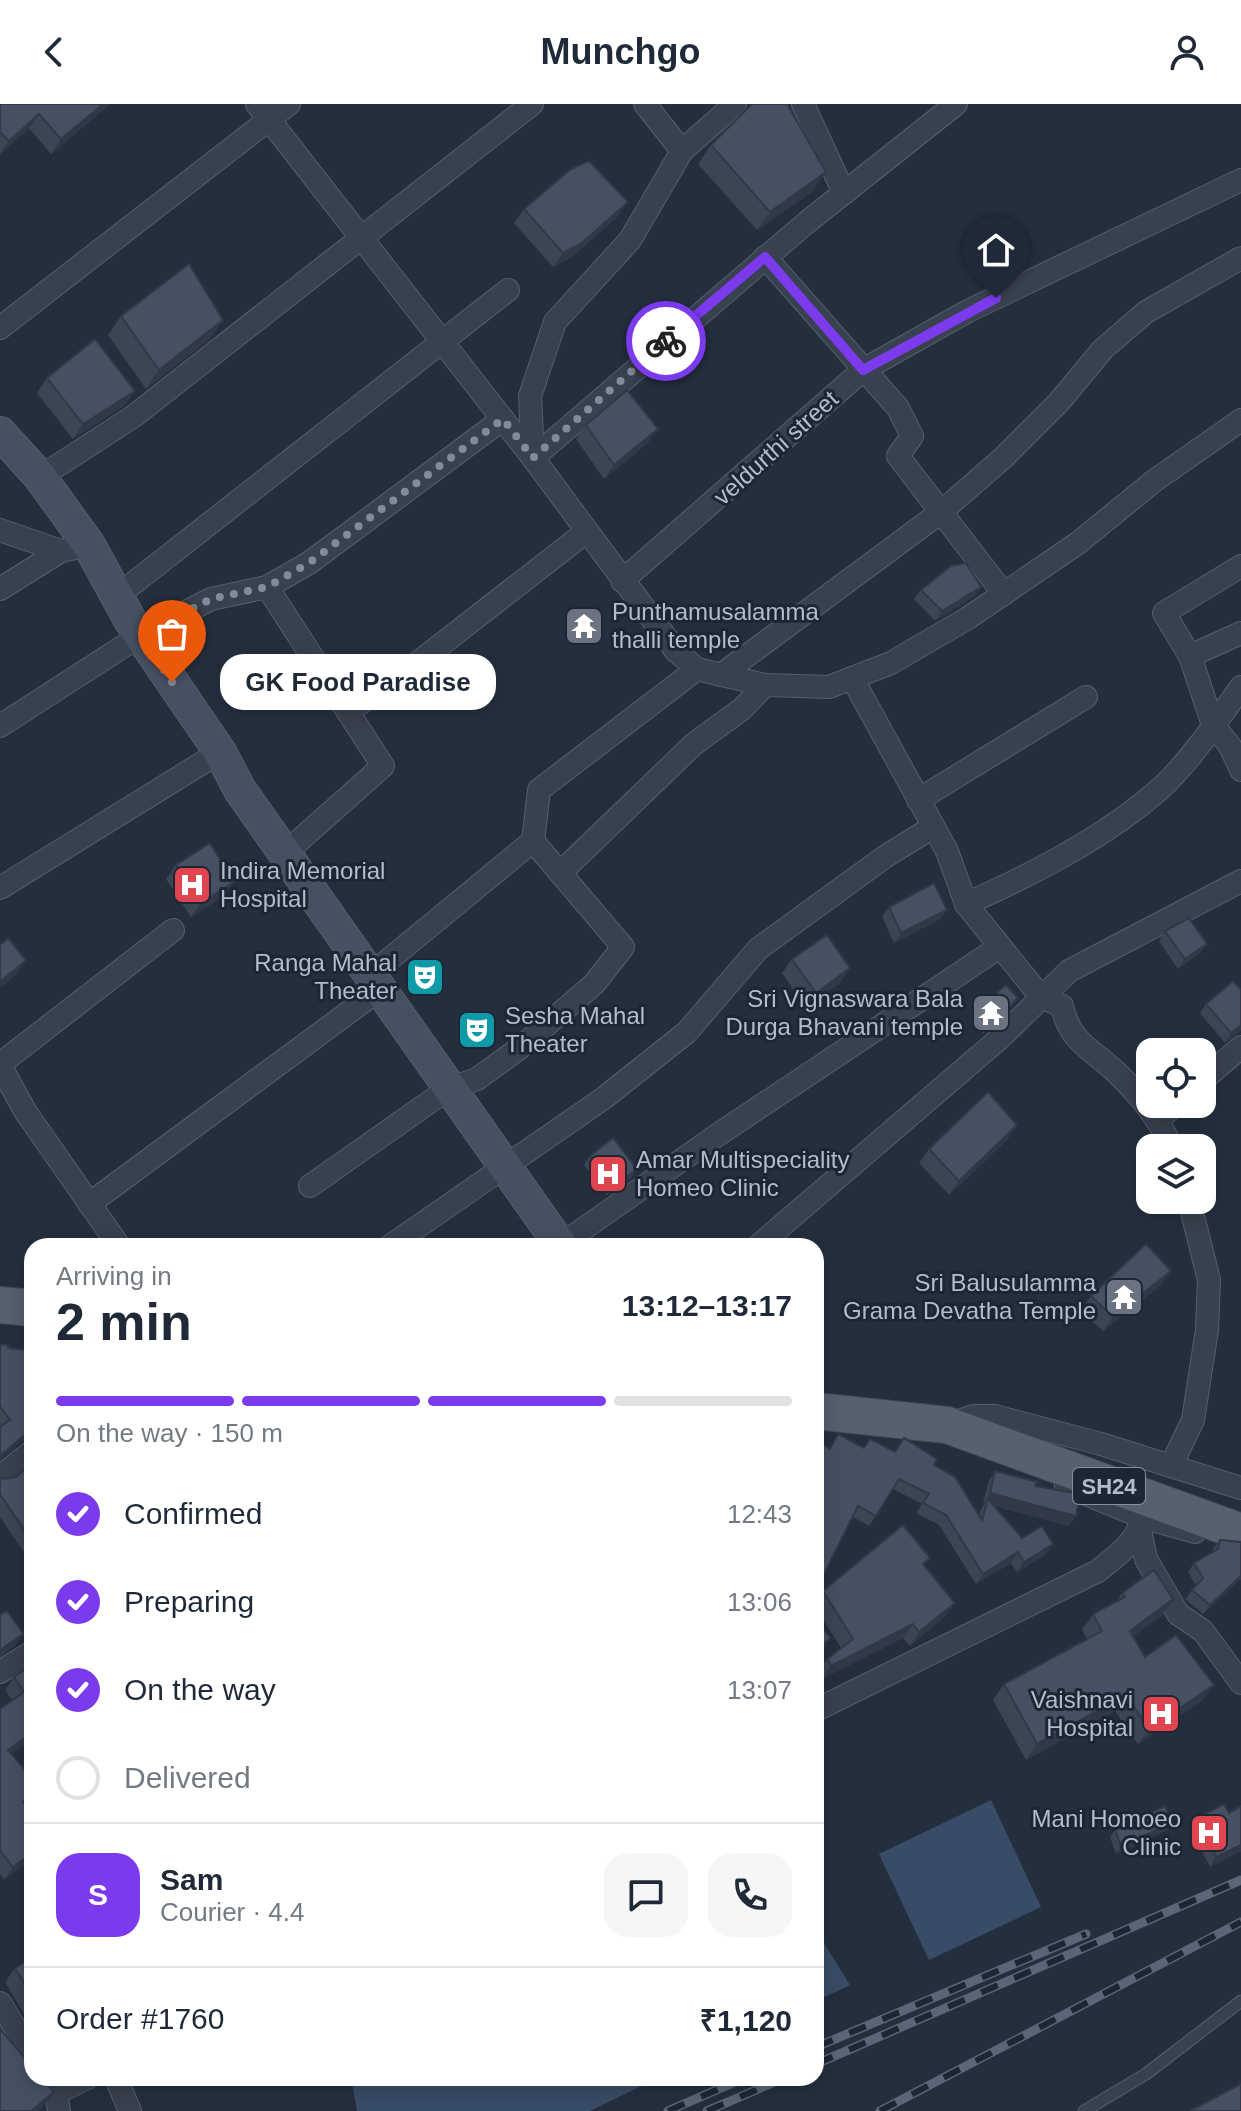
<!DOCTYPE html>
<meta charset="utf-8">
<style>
:root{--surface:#fff;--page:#f6f6f7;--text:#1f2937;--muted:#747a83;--line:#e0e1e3;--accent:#7c3aed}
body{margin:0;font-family:Arial,sans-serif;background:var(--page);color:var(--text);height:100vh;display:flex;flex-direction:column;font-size:30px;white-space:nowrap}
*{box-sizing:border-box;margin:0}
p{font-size:26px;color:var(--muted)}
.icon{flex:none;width:44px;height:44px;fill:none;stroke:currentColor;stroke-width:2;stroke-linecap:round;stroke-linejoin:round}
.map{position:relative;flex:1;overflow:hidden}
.sheet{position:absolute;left:24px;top:1134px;width:800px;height:848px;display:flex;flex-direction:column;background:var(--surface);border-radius:24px;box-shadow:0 4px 20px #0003}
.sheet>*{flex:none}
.buttons{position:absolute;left:1136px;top:934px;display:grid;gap:16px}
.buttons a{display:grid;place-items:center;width:80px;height:80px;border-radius:16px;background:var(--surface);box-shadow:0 4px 20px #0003;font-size:40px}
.pin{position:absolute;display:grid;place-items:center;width:68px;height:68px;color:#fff;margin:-82px -34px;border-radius:50% 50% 50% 0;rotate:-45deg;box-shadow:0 0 8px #0007}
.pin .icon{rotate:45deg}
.courier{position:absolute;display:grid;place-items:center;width:80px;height:80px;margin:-40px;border:6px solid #7c3aed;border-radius:50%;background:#fff;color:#222;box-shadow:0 2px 10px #0007}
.bubble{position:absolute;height:56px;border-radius:24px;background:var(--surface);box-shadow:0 4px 20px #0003;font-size:26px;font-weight:800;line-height:56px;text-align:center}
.headline em{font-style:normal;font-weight:800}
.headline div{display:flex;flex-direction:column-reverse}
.headline{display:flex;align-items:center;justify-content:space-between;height:136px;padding:0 32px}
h1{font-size:52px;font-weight:800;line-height:60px}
.bar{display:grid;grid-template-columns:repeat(4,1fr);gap:12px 8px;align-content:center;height:96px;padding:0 32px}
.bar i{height:10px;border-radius:6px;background:var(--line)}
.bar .on{background:var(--accent)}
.bar p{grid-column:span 4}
.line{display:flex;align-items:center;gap:20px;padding:0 32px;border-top:2px solid var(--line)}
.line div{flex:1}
.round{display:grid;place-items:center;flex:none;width:84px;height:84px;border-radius:24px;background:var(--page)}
ol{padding:0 32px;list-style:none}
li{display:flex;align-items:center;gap:24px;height:88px}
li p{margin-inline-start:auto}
li .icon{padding:8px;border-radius:50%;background:var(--accent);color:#fff;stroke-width:4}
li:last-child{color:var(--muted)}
li i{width:44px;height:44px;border:4px solid var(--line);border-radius:50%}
header{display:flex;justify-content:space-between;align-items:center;height:104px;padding:0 32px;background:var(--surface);font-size:36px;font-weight:800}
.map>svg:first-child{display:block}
</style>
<header><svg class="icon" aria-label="back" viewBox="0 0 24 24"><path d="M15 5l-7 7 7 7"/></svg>Munchgo<svg class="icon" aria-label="person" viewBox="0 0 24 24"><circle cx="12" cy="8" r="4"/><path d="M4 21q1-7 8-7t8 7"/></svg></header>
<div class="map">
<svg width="1241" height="2007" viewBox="0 0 1241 2007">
<rect width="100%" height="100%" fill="#242f3e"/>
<g fill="#394c67">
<path d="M991,1696l50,107 -112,53 -50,-106z"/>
<path d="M816,1826l34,55 -34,16z"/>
<path d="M351,1974h307l-68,33h-233z"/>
</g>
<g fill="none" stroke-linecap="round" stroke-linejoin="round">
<g stroke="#565f6c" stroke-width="13">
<path id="lane" d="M1084,2007l62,-37 95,-73"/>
</g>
<g stroke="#565f6c" stroke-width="24">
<g id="street">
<path d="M257,0l276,354 143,193 21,18 68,16 64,2 62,-24 77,-45 110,-75 76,-62 87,-61"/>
<path d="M645,0l37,47"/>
<path d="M803,0l41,89"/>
<path d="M765,153l133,151 14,28 -14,20 106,138"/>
<path d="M0,224l289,-224"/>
<path d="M533,354l273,-235 150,-119"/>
<path d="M533,354l-3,-62 25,-74 75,-82 52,-89 53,-47"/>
<path d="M40,373l94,-61 398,-312"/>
<path d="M0,426l61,21 28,-6"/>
<path d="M1241,462l-77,47 26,43 23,69 17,21 11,24"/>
<path d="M622,477l241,-211 105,-59 273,-131"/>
<path d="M267,483l116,179 -99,88"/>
<path d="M0,485l61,-38"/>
<path d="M117,492l391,-306"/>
<path d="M1190,552l51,-23"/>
<path d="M721,571l220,-163 62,-54 56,-56 44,-53 43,-37 95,-54"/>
<path d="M852,574l95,173 19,53 75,93 21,9c8,37 29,42 54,66 24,23 43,46 56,76"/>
<path d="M348,608l72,-51 166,-129"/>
<path d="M0,622l141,-91 70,-36 56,-12 42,-24 194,-144"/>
<path d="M918,696l168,-103"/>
<path d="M533,737l6,-51 158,-121"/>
<path d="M560,769l134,-129 48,-35 23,-24"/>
<path d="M0,784l220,-136"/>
<path d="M966,800c67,-30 140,-67 195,-116 31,-29 56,-67 80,-101"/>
<path d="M0,960l173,-134"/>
<path d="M0,961l25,46 94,135"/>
<path d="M1202,977l39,-34"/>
<path d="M1159,1015l17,-15"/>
<path d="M310,1082l138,-97 29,-10 44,-32 73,-63 29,-37 -90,-106 -164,135"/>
<path d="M89,1100l290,-214"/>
<path d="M390,1142l214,-148 83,-66 71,-83 128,-93 47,-29"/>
<path d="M559,1142l157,-110 282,-188"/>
<path d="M758,1142l241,-207 70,-68 172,-90"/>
<path d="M950,1320l24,-8h21l106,28 140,44"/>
<path d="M1171,1362l22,-46 14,-90 2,-50 -20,-80"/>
<path d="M0,1373l32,-26"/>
<path d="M1142,1413l53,15"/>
<path d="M1140,1426l6,29 32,55 25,17 38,52"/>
<path d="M0,1568l32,-20"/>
<path d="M816,1606l282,-139c18,-15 40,-29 44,-54l-76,-31"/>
<path d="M0,1899l32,52"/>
<path d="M46,1974l10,15 3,18"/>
<path d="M116,1974l14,33"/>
<path d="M56,1989l31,-15"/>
</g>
</g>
<g stroke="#565f6c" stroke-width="34">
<path id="secondary" d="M0,329l40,44 49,68 41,75 90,132 20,38 321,456"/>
</g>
<g stroke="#414a57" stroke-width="38">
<g id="primary">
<path d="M0,1201l32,3"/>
<path d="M816,1307l131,14 294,107"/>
</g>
</g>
<use href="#lane" stroke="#38414e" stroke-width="11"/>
<use href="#street" stroke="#38414e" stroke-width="22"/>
<use href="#secondary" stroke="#465061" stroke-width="32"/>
<use href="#primary" stroke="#56606e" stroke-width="36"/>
<g stroke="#5a6575" stroke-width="9">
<g id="rail">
<path d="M816,1943l270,-113"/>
<path d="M816,1960l425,-184"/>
<path d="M668,2007l76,-33"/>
<path d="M707,2007l77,-33"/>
<path d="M880,2007l361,-189"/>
</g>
</g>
<use href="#rail" stroke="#1d2633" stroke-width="6" stroke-dasharray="18" stroke-linecap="butt"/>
</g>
<g fill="#3b4654">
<path d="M0,0h110l-59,50 -22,-26 -29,26z"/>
<path d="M711,41l102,46 -56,39 -59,-66z"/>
<path d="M524,105l94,7 -46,41 -19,10 -39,-44z"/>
<path d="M121,212l102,4 -13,19 -64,50 -38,-54z"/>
<path d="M47,274l78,27 -52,34 -36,-46z"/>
<path d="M586,321l62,18 -44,36 -28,-40z"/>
<path d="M981,483l-6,9 -40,25 -21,-22 7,-9z"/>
<path d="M176,761l48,31 -33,21 -25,-38z"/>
<path d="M889,803l58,3 -7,9 -46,24 -12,-27z"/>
<path d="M1165,827l42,13 -7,9 -22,16 -19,-28z"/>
<path d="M792,855l58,9 -10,15 -34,24 -24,-34z"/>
<path d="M1241,886v40l-16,13 -25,-30 6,-9z"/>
<path d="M1012,903l-29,27 -11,-15 6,-10z"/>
<path d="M1150,963v13l-5,-5z"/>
<path d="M1017,1021l-10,15 -58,55 -30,-32 10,-14z"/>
<path d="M590,1052l47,13 -7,10 -23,16 -23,-30z"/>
<path d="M1161,1181l-58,46 -22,-20 10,-15z"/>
<path d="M0,1241l8,3 19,29 -4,63 -23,20z"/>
<path d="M838,1330l26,14 6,-9 24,13 40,13 45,50 2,-6 4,-6h-2l6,-22 6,-10 40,15 34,40 -75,-20 28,32 31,6 -7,10 -29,18 -6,-9 -35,21 -37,-59 -23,-12 6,-9 -29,-15 -24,37 -16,-9 -37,72v-149l13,8z"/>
<path d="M32,1359v82l-9,6 -23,-34v-40l4,2 12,-2z"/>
<path d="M1220,1436l21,39 -38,35 -18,-15 11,-13 -8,-14 6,-9 19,-11v-3z"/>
<path d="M924,1462l31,37 -10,13 -35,30 -7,-8 -81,41 -5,-7 10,-13 14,-11 -25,-40v-6l7,-11z"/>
<path d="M1122,1489l51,6 -11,16 -29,21 12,21 58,43 -65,44 -23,-33 -89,49 -33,-60 11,-16 83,-45 -5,-9 11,-16 23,-12z"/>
<path d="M32,1561v75l-21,14 21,24v20l-7,7 7,54 -28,21 -4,-6v-165l12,-9 -7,-10 9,-13z"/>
<path d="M1197,1714l44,33 -31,16 -20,-39z"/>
<path d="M1172,1719l-5,7 -51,24 -6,-17 5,-7z"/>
<path d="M32,1854v69l-27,-45 10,-14z"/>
</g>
<g fill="#303945">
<path d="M103,0h7l-59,50 10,-15z"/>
<path d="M39,10l-10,14 -29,26 9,-13z"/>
<path d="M826,68l-13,19 -56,39 13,-18z"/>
<path d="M628,98l-10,14 -46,41 -19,10 10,-14z"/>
<path d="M223,216l-13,19 -64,50 13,-19z"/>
<path d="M135,287l-10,14 -52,34 10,-15z"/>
<path d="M658,325l-10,14 -44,36 10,-14z"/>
<path d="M981,483l-6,9 -40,25 7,-10z"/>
<path d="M234,778l-10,14 -33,21 10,-14z"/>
<path d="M947,806l-7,9 -46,24 7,-10z"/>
<path d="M1207,840l-7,9 -22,16 7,-10z"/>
<path d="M26,856l-10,15 -16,13v-6z"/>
<path d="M850,864l-10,15 -34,24 10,-14z"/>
<path d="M1018,894l-6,9 -29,27 7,-9z"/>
<path d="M1241,921v5l-16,13 6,-10z"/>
<path d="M1017,1021l-10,15 -58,55 10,-14z"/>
<path d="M637,1065l-7,10 -23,16 7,-9z"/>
<path d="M1171,1167l-10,14 -58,46 10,-14z"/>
<path d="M32,1325v10l-9,1 -23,20v-4z"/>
<path d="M990,1389l86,23 -7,10 -82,-22 1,-5 -3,4h-2z"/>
<path d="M32,1435v6l-9,6 8,-11z"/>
<path d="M1053,1440l-7,10 -29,18 7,-10z"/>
<path d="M1018,1448l-7,11 -35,21 7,-10z"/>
<path d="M1241,1472v3l-38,35 7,-9z"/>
<path d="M1173,1495l-11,16 -42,31 10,-15z"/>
<path d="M955,1499l-10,13 -35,30 9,-14z"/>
<path d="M913,1520l-10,14 -81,41 9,-13z"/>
<path d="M24,1530l-9,12 -15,11v-7z"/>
<path d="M831,1534l-7,9 -8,7v-5z"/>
<path d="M1214,1581l-11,15 -65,44 11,-15z"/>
<path d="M1126,1591l-11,16 -89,49 11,-16z"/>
<path d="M32,1629v7l-32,22 8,-12z"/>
<path d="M32,1690l-1,6 -17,15 9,-13z"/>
<path d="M1172,1719l-5,7 -51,24 5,-8z"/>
<path d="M1241,1741v6l-31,16 6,-10z"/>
<path d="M32,1749v6l-28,21 9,-13z"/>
<path d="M54,1988l-10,14 -6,5h-7z"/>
</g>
<g fill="#455162" stroke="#303945" stroke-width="2">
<path d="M0,0h103l-42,35 -22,-25 -30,27 -9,-9z"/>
<path d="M752,0h35l39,68 -56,40 -59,-67z"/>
<path d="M589,57l39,41 -46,41 -19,10 -39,-44 47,-40z"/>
<path d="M189,160l34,56 -64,50 -38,-54z"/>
<path d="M95,235l40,52 -52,33 -36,-46z"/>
<path d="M627,286l31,39 -44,36 -28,-40z"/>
<path d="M966,459l15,24 -39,24 -21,-21 30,-24z"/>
<path d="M210,739l24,39 -33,21 -25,-38z"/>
<path d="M934,779l13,27 -46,23 -12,-26z"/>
<path d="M1189,814l18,26 -22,15 -20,-28z"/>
<path d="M827,831l23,33 -34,25 -24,-34z"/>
<path d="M8,834l18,22 -26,22v-37z"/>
<path d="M1233,877l8,9v35l-10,8 -25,-29z"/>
<path d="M1006,881l12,13 -28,27 -12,-16z"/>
<path d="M988,988l29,33 -58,56 -30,-32z"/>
<path d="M613,1034l24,31 -23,17 -24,-30z"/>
<path d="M1146,1140l25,27 -58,46 -22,-21z"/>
<path d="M0,1241h8v3l21,2 -2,27 5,-4v56l-32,27v-29l10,-7 -10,-14z"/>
<path d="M838,1330l26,14 6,-9 25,13 9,-14 33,21 -3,6 21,12 27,43 6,-21 34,39 20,-12 11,18 -29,18 -6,-10 -35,22 -37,-59 -23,-12 6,-9 -30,-15 -23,37 -18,-10 -41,82 -1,-148 14,9z"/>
<path d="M32,1359v76l-1,1 -31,-46v-17l4,2 12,-2z"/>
<path d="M995,1367l42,11 -2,4 45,8 -4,22 -86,-23z"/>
<path d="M903,1421l27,33 -7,6 32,39 -36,29 -6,-8 -82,42 -4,-7 26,-20 -30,-48z"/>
<path d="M1220,1436l21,2v34l-31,29 -18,-15 11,-12 -9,-15 24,-14z"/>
<path d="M1154,1466l19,29 -43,32 15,26 31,-22 38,50 -65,44 -23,-34 -89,49 -33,-60 98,-53 -9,-17 32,-17 -3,-4z"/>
<path d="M7,1507l17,23 -24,16v-35z"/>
<path d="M816,1517l15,17 -15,11z"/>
<path d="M32,1561v68l-24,17 24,28v16l-9,8 9,12v39l-19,14 -13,-17v-141l24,-17 -10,-15z"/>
<path d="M1224,1700l5,9 12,-7v39l-25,12 -19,-39z"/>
<path d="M1165,1702l7,17 -51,23 -6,-16z"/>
<path d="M32,1854v38l-17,-28z"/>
<path d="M0,1925l32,37v12h10l12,14 -23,19h-31z"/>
<path d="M1241,1980v27h-51l47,-25z"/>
</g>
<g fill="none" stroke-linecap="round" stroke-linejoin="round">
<path stroke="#828b98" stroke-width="8" stroke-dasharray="0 14.4" d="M172,578l-31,-47 70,-36 56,-12 42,-24 194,-144 30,39 133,-117"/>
<path stroke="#7c3aed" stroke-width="10" d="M666,237l99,-84 98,113 133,-72"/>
</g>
<defs>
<g id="temple-square" transform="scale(2)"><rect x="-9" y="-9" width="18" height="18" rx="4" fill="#6b7280" stroke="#1d2633"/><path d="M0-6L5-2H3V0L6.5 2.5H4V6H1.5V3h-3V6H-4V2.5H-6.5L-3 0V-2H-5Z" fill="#fff"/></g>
<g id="hospital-square" transform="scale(2)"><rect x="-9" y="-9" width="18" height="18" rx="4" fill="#e0444e" stroke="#1d2633"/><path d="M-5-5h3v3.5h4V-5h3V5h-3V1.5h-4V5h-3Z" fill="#fff"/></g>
<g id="theatre-square" transform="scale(2)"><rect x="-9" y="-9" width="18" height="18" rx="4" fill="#0f9aa8" stroke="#1d2633"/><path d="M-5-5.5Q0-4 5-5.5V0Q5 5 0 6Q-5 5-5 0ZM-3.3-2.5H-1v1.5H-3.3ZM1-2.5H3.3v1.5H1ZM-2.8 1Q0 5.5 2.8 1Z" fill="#fff"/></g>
</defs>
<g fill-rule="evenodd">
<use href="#temple-square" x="584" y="522"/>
<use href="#hospital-square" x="192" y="781"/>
<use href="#theatre-square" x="425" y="873"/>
<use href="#temple-square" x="991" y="909"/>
<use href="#theatre-square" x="477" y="926"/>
<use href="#hospital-square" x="608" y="1070"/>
<use href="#temple-square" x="1124" y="1193"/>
<use href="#hospital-square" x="1161" y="1610"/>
<use href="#hospital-square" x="1209" y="1729"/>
</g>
<g text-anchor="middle" stroke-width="6" stroke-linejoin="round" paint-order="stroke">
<rect fill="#1d2633" stroke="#878f9c" stroke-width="2" x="1073" y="1364" width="72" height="36" rx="6"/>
<g font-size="22" font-weight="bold" fill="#b4bcc9">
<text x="1109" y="1390">SH24</text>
</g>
<g font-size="24" fill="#b4bcc9" stroke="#1d2633">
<text transform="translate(776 344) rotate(-42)" y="8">veldurthi street</text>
</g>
<g font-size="24" fill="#b4bcc9" stroke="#1d2633" text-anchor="end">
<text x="612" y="516" text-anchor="start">Punthamusalamma<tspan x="612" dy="28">thalli temple</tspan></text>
<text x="220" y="775" text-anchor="start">Indira Memorial<tspan x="220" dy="28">Hospital</tspan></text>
<text x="397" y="867">Ranga Mahal<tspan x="397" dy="28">Theater</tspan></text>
<text x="963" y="903">Sri Vignaswara Bala<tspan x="963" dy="28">Durga Bhavani temple</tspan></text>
<text x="505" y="920" text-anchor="start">Sesha Mahal<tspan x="505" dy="28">Theater</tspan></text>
<text x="636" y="1064" text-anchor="start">Amar Multispeciality<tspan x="636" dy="28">Homeo Clinic</tspan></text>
<text x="1096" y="1187">Sri Balusulamma<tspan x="1096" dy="28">Grama Devatha Temple</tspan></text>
<text x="1133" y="1604">Vaishnavi<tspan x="1133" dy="28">Hospital</tspan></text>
<text x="1181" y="1723">Mani Homoeo<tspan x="1181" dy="28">Clinic</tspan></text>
</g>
</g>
</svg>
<div class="buttons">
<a><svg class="icon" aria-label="locate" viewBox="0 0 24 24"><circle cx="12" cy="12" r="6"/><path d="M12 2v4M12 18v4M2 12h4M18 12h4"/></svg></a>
<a><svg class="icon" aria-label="layers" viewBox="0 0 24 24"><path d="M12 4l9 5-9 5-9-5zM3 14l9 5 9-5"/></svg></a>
</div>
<div class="pin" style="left:172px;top:578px;background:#ea580c"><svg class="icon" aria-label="bag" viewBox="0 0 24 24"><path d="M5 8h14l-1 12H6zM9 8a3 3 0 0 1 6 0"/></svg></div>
<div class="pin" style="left:996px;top:194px;background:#1f2937"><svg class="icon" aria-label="home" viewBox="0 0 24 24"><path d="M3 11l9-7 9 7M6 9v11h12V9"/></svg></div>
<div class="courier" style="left:666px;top:237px"><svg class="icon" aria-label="bike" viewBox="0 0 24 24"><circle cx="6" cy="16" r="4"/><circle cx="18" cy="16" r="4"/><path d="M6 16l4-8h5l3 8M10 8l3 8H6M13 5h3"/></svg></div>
<div class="bubble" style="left:220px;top:550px;width:276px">GK Food Paradise</div>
<section class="sheet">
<div class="headline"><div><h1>2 min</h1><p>Arriving in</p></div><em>13:12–13:17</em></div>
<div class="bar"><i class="on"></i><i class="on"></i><i class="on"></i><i></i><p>On the way · 150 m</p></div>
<ol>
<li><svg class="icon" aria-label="check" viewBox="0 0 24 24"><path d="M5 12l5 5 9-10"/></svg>Confirmed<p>12:43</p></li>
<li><svg class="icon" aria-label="check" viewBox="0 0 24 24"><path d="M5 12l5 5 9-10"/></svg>Preparing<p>13:06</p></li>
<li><svg class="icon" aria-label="check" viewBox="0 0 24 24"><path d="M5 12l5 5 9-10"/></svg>On the way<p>13:07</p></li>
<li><i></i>Delivered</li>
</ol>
<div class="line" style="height:144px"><b class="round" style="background:var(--accent);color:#fff">S</b><div><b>Sam</b><p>Courier · 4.4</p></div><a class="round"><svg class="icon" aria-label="chat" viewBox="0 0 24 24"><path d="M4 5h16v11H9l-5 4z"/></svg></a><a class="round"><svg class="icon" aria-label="phone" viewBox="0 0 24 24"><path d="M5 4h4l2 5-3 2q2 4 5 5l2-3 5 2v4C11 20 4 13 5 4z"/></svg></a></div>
<div class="line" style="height:104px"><div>Order #1760</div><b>₹1,120</b></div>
</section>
</div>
